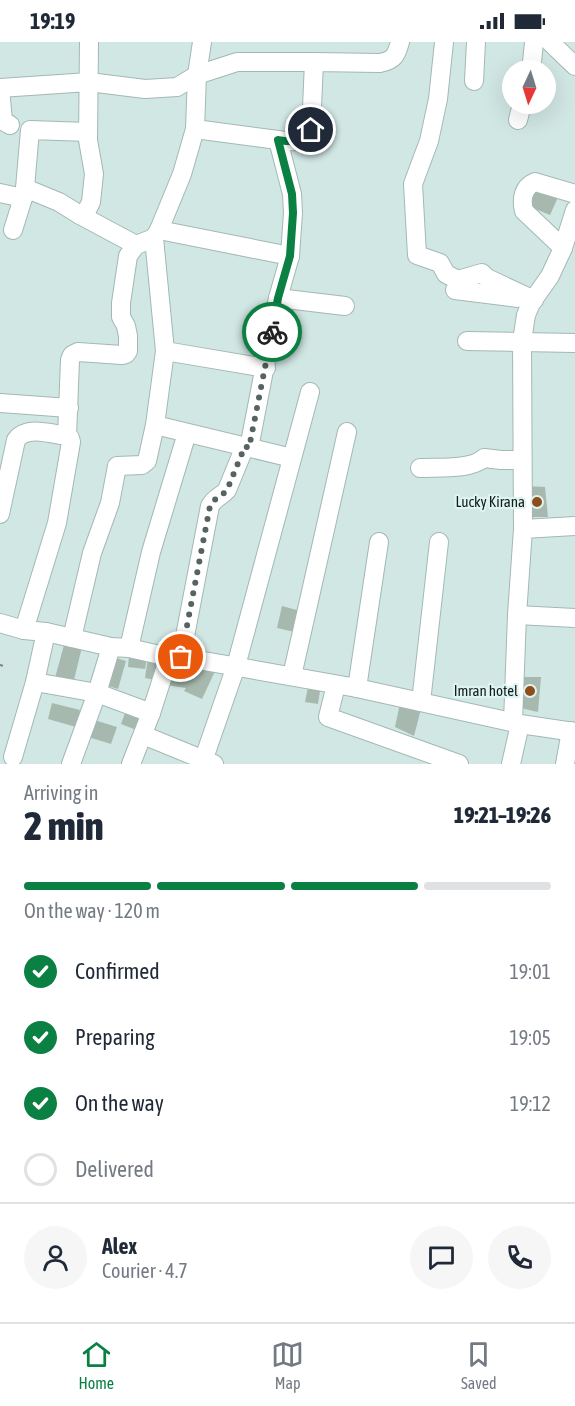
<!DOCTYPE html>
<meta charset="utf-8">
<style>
:root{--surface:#fff;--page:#f6f6f7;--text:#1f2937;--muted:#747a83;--line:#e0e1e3;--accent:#0b8043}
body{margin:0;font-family:"Asap Condensed",sans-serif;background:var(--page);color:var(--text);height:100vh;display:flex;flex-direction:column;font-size:22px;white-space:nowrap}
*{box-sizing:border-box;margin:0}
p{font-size:20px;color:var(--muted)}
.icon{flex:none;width:33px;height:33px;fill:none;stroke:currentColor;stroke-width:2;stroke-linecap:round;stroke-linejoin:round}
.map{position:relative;height:722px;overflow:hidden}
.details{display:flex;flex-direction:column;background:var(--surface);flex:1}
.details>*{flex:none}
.needle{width:39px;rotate:184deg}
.tools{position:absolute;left:502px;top:18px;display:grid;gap:12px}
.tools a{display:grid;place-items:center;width:54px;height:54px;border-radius:50%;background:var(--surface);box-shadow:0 6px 24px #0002;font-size:30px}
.pin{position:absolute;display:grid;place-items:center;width:51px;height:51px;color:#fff;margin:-26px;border:3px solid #fff;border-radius:50%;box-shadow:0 2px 6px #0007}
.courier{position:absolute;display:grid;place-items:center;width:60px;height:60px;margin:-30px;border:4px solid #0b8043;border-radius:50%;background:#fff;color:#222;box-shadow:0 2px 8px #0007}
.head em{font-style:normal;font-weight:800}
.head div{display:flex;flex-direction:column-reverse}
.head{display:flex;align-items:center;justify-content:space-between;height:102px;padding:0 24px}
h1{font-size:39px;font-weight:800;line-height:45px}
.bar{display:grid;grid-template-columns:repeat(4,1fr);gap:9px 6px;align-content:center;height:72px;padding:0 24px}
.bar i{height:8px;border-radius:4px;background:var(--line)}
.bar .on{background:var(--accent)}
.bar p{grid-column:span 4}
.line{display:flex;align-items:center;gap:15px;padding:0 24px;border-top:2px solid var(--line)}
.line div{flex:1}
.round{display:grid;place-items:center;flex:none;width:63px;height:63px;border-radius:32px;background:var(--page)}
ol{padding:0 24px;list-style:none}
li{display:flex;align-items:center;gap:18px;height:66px}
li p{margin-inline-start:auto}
li .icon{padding:6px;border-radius:50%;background:var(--accent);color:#fff;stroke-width:4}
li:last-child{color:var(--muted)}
li i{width:33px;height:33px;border:3px solid var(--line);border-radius:50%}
.status{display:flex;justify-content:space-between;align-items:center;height:42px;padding:0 30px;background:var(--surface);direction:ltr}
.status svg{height:16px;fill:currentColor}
.menu{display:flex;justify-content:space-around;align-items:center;height:84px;border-top:2px solid var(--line);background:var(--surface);font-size:16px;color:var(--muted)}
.menu a{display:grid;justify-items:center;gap:3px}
.menu .on{color:var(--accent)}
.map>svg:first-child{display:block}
</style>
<div class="status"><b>19:19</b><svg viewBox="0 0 49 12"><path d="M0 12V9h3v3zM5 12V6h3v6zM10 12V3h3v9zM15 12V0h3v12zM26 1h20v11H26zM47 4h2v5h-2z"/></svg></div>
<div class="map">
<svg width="575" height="722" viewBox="0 0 575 722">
<rect width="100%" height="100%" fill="#d1e7e4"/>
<g fill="#a7b9ae">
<path d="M537,144l22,9 -9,20 -22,-9z"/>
<path d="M525,444l20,1 3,30h-23z"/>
<path d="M282,564l22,6 -5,21 -22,-5z"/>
<path d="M64,603l18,2 -9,37 -18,-6z"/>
<path d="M129,613l18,2 -2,12 -17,-2z"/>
<path d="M113,615l13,4 -8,28 -13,-4z"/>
<path d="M148,615l16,3 -3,21 -16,-3z"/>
<path d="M169,618l24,3 -4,15 5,-13 22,4 -14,30 -18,-8 2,-3 -21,-3z"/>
<path d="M517,635h24l-3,35 -22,-5z"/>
<path d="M309,640l12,2 -3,20 -13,-2z"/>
<path d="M52,661l28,7 -4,17 -28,-8z"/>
<path d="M400,661l21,6 -7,27 -19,-9z"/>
<path d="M125,671l18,7 -4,11 -18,-7z"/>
<path d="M91,677l26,8 -6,17 -26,-8z"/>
</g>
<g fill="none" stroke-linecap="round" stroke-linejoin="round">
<g stroke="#a3b8b5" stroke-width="20">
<g id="minor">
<path d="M444,0l-6,57 -9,42 -16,43 4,71 23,8 6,11 12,6 24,-7 5,5 47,22"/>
<path d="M550,0l25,24"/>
<path d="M530,28l2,-8 2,-20"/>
<path d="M474,39l2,-39"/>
<path d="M0,46l89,-6 56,7 32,-2 20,-12 40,-13h77"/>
<path d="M0,46l3,33 7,4"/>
<path d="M518,78l4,-16"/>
<path d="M195,87l83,11 14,54 1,19 -3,43 -12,42 -29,150"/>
<path d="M278,98c14,2 25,4 33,-10l3,-68 66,1c14,-3 16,-7 20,-21"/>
<path d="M25,146l5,-58 58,2"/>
<path d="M0,151l23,5"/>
<path d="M80,173l7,-5 4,-8 3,-28 -6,-34 1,-98"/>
<path d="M13,188l10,-32 2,-10 34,14 21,13 56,30"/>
<path d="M159,188l131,26"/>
<path d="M563,206l-39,-37c-3,-12 -1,-24 11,-29l40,12"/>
<path d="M455,248l63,8"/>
<path d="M278,256l67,8"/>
<path d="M467,299l108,2"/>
<path d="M165,309l101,17"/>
<path d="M0,361l69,5"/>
<path d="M155,383l137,33"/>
<path d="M420,426c18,-1 51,2 64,-10l17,2h21"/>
<path d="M0,472l16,-74c11,-15 35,-6 51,-4"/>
<path d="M523,487l-1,-188 4,-26 5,-12 19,-27 13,-28 12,-38"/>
<path d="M517,573l58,3"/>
<path d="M0,581l24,7 22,2 65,15 18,1 40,9h12l176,31 163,36 55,8"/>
<path d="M24,588l33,-107 14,-81 -1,-4 -3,-2 3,-76 2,-5 6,-3 44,3 4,-1 2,-3v-15l-2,-10 -5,-9v-14l7,-47 8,-11 18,-7"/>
<path d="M72,596l20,-85 18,-50 7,-37 25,-1 5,-4 8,-36 10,-74 -11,-113 5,-8 23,-56 13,-45 2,-54 5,-33"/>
<path d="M129,606l22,-96 36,-119"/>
<path d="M181,615l29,-151c5,-9 11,-9 17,-16l18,-44"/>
<path d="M292,634l55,-244"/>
<path d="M35,640l62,11 54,20"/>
<path d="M336,643l-8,32 131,47"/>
<path d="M357,646l22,-146"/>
<path d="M421,660l18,-160"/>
<path d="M513,680l4,-107 6,-86 52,-3"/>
<path d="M143,693l71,29"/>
<path d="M13,715l22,-75 11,-50"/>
<path d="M71,722l26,-71 14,-46"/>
<path d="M131,722l20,-51 18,-56"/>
<path d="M202,722l34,-98 74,-274"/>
<path d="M511,722l9,-40"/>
<path d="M565,722l6,-33"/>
</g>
</g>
<path stroke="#758482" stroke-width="2" stroke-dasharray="3 4.5" stroke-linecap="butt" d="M0,623l4,1"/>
<use href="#minor" stroke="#fff" stroke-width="18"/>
</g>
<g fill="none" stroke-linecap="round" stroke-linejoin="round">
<path stroke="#566361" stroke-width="6" stroke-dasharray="0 10.8" d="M181,615l29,-151c5,-9 11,-9 17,-16l18,-44 4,2 23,-116"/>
<path stroke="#0b8043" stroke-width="8" d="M272,290l6,-34 12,-42 3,-43 -1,-19 -14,-54c14,2 26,4 33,-10"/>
</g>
<g fill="#8e4d19" stroke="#def4f1" stroke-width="2">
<circle cx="537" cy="460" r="6"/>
<circle cx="530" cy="649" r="6"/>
</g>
<g text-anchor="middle" stroke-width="4.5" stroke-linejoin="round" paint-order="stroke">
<g font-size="15" fill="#141c1b" stroke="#def4f1" text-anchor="end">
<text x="525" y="465">Lucky Kirana</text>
<text x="518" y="654">Imran hotel</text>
</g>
</g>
</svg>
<div class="tools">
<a><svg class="needle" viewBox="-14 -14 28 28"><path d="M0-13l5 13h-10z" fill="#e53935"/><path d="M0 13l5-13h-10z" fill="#747a83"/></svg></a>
</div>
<div class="pin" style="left:181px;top:615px;background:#ea580c"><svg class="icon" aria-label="bag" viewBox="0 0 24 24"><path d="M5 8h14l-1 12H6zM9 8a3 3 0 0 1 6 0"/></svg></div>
<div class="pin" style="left:311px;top:88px;background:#1f2937"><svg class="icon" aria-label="home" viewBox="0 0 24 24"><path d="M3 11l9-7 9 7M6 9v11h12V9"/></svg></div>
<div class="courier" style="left:272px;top:290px"><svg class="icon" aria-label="bike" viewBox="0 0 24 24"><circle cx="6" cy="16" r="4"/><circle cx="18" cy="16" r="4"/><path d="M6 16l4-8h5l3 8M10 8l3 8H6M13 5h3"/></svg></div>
</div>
<section class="details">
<div class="head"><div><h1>2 min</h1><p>Arriving in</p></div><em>19:21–19:26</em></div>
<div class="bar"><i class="on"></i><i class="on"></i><i class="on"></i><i></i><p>On the way · 120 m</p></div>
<ol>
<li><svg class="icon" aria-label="check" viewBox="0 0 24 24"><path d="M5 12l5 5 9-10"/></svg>Confirmed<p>19:01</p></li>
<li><svg class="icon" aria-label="check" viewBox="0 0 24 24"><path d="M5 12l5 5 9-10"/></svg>Preparing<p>19:05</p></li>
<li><svg class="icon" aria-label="check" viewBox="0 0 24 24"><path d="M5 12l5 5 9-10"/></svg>On the way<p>19:12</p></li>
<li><i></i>Delivered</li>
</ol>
<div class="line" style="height:108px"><a class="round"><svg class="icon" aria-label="person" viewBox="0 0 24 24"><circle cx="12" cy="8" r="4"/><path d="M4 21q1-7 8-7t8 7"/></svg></a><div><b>Alex</b><p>Courier · 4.7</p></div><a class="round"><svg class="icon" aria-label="chat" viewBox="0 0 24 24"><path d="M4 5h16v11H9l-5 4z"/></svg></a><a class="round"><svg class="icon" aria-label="phone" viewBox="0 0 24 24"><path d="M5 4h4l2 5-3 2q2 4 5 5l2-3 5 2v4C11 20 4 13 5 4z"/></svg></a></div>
</section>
<nav class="menu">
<a class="on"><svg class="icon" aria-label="home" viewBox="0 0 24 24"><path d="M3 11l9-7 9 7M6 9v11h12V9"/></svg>Home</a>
<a><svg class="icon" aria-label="map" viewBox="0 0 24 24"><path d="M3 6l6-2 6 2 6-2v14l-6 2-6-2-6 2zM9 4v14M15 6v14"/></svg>Map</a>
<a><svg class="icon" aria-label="saved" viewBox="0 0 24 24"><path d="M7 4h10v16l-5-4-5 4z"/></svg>Saved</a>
</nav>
